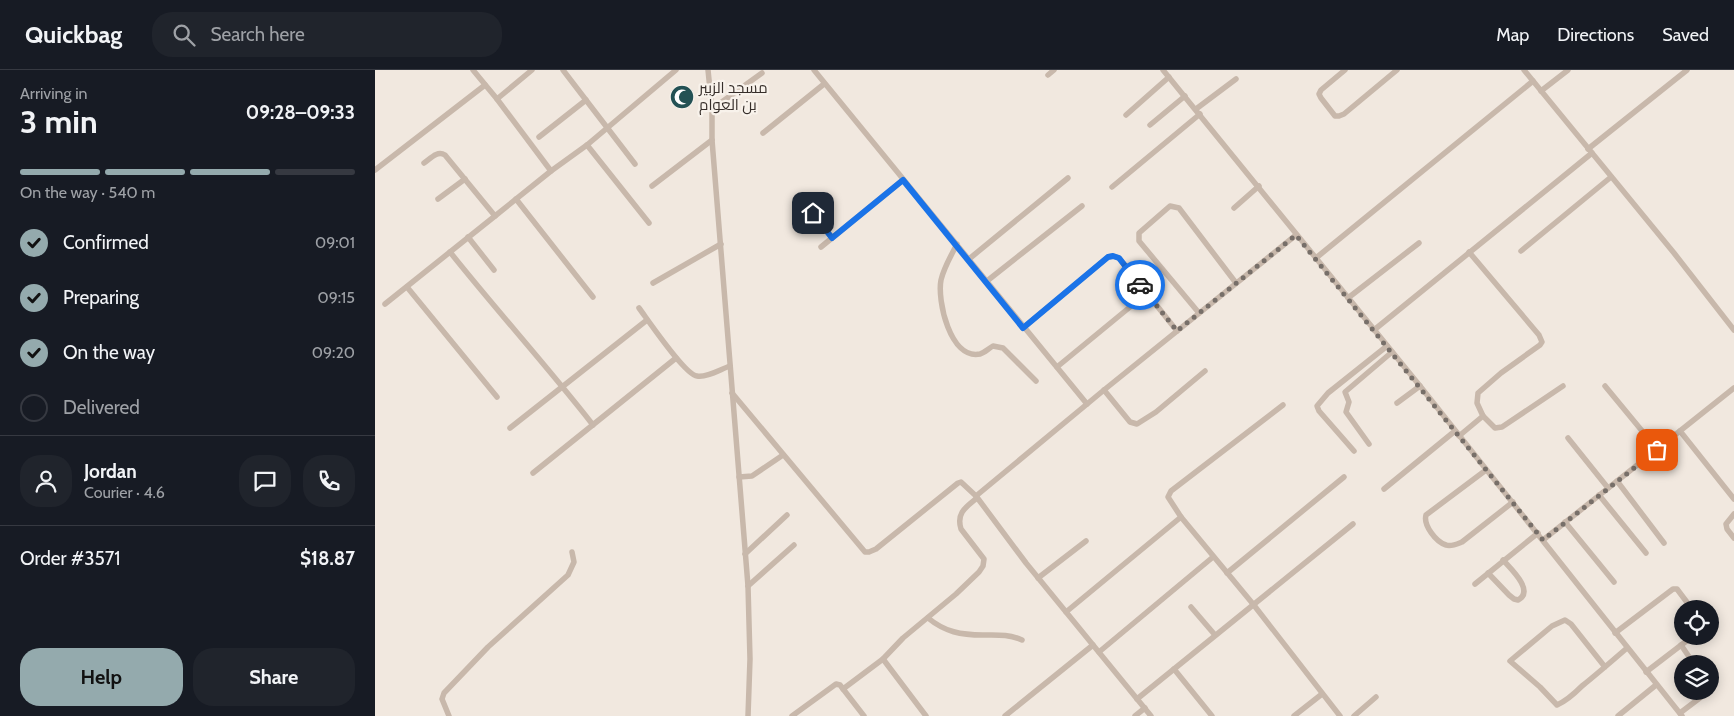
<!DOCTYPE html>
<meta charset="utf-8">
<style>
:root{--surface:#171b24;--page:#20242c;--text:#f1f3f6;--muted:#9ea1a6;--line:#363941;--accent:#94aaad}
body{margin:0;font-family:Cabin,Cairo,sans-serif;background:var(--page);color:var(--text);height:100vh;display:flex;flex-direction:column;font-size:19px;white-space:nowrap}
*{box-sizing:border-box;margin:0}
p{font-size:16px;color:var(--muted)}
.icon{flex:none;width:28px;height:28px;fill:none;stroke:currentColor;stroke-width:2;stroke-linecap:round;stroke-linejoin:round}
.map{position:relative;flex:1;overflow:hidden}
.sheet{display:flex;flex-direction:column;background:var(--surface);width:375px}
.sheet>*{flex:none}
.buttons{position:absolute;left:1299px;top:530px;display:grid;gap:10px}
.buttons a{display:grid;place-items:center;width:45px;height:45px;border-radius:50%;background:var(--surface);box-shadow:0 2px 12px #0003;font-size:25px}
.pin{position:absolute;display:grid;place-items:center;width:42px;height:42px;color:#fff;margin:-21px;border-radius:10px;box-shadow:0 2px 8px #0006}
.courier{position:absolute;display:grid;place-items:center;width:50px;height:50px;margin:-25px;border:4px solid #1a73e8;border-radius:50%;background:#fff;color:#222;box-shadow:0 1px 6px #0007}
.overview em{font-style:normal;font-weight:700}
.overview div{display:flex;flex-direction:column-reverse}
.overview{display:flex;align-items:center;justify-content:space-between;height:85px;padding:0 20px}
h1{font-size:32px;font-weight:700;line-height:38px}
.bar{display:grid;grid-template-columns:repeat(4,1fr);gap:8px 5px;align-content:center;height:60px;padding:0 20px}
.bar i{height:6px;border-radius:4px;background:var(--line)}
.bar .current{background:var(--accent)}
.bar p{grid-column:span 4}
.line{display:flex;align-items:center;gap:12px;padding:0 20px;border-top:1px solid var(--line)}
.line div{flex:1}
.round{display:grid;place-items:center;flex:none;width:52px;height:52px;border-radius:20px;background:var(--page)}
ol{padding:0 20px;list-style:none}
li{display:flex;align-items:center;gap:15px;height:55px}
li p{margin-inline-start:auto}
li .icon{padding:5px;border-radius:50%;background:var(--accent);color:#111;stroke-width:4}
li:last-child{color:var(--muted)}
li i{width:28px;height:28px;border:2px solid var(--line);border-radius:50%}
.button{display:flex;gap:10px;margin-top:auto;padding:10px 20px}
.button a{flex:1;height:58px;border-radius:20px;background:var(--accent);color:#111;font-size:20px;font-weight:700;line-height:58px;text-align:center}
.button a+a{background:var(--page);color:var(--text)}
header{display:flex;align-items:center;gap:30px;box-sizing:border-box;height:70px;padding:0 25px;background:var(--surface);border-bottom:1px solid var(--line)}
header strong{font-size:24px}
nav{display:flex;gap:28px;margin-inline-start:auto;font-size:18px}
.search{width:350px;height:45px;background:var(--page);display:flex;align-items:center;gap:12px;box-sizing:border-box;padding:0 18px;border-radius:20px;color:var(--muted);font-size:19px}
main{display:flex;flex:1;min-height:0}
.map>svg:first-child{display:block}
</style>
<header>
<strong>Quickbag</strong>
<div class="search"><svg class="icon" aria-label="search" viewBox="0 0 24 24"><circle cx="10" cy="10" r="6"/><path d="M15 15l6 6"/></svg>Search here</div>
<nav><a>Map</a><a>Directions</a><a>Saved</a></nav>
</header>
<main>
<section class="sheet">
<div class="overview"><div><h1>3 min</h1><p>Arriving in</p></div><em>09:28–09:33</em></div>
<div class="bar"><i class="current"></i><i class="current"></i><i class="current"></i><i></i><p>On the way · 540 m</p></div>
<ol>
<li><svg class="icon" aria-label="check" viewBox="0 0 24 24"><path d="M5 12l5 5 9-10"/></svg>Confirmed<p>09:01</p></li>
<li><svg class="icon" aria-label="check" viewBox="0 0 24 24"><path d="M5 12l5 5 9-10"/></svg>Preparing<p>09:15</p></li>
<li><svg class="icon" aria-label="check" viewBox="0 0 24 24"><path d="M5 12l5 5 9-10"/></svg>On the way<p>09:20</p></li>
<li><i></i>Delivered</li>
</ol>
<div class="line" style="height:90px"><a class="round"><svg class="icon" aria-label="person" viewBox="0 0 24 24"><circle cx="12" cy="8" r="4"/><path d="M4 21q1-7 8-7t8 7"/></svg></a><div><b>Jordan</b><p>Courier · 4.6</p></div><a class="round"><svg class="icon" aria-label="chat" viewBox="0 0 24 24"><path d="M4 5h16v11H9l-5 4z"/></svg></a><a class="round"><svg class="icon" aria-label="phone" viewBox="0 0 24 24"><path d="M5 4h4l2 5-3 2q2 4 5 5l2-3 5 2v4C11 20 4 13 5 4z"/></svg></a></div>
<div class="line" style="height:65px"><div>Order #3571</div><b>$18.87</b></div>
<div class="button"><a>Help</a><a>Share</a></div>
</section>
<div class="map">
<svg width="1359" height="646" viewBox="0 0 1359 646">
<rect width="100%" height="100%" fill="#f1e8df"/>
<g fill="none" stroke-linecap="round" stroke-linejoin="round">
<g stroke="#c8b8ab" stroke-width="5.5">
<path d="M98,0l24,29 54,72"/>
<path d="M188,0l72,94"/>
<path d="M333,0l4,39v31l36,446 2,73 -2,57"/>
<path d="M439,0l273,334"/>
<path d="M788,0l257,316 262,330"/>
<path d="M970,0l-24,20 -2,4 2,4 14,18h4l5,-2 53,-44"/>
<path d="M1149,0l150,183 60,77"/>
<path d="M673,5l6,-5"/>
<path d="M1166,21l27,-21"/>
<path d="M122,29l35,-29"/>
<path d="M337,39l50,-36"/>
<path d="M821,39l40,-30"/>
<path d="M751,45l43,-38"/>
<path d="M775,55l35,-29"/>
<path d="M388,63l61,-49"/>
<path d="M164,67l47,-37"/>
<path d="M212,75l62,78"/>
<path d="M1213,79l99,-79"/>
<path d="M49,93c6,-4 13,-13 21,-8l50,61"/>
<path d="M0,100l110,-85"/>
<path d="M277,116l60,-46"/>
<path d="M737,117l88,-73"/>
<path d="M63,129l27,-20"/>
<path d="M141,129l77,98"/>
<path d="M859,138l25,-22"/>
<path d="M438,143l19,25"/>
<path d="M93,167l26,33"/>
<path d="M582,174c-6,12 -13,23 -16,36 -4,20 9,80 39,74 4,-1 8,-5 13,-8l10,2 33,33"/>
<path d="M446,177l82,-67"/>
<path d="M1146,181l90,-74"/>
<path d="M75,182c47,59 97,114 143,173"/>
<path d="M1094,182l70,83 3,7 -2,3 -39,28 -23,20 -1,10 6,13"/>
<path d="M941,188l217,-177"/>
<path d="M594,189l99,-81"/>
<path d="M612,211l95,-75"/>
<path d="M278,213l68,-39"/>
<path d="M32,217l90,110"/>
<path d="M973,228l71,-55"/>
<path d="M10,234l110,-88 56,-45 36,-26 89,-75"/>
<path d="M264,238c9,12 46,67 58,68 9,2 24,-7 33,-10"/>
<path d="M824,243l-60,-72v-8l31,-27 9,2 57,75"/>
<path d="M648,258l85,-71 5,-1 6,2 58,73"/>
<path d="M999,260l218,-177"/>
<path d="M682,297l90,-74"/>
<path d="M1230,316l52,63"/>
<path d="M729,320l26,32 7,2 19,-12 49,-41"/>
<path d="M357,323l133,159h4l7,-3 82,-66 3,-1 15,14 50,67 125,153"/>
<path d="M1022,333l23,-17"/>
<path d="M908,335l-112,86 -3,6 13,20 72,87 87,112"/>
<path d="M135,358l137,-108"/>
<path d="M1305,361l54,68"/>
<path d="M1084,366l24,-20 12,12 7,-1 61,-41"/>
<path d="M1193,368l40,50"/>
<path d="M994,374l-23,-32 3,-10 -4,-10 47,-40"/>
<path d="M979,381l-35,-40 -2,-5 11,-13 59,-47"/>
<path d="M1111,400l-60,45c-3,10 10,27 20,30 5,2 11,-1 16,-3l51,-40"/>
<path d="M158,403l143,-115"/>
<path d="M364,407l13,-1 31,-21"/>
<path d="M1242,411l47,62"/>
<path d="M1009,419l71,-58"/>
<path d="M1224,425l47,58"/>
<path d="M601,426l128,-106 192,-155"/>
<path d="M1359,444l-8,10 1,5 7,9"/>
<path d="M1190,452l49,60"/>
<path d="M1168,470l191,-152"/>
<path d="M370,484l42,-39"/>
<path d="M852,503l117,-96"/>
<path d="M1113,503l21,22 5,4 4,1c17,-9 -7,-31 -15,-40"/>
<path d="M663,508l48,-37"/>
<path d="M1100,514l63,-51"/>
<path d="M373,516l46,-41"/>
<path d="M816,537l24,28"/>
<path d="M691,542l115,-95"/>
<path d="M553,548c17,14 33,17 55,17 14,0 26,-1 39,5"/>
<path d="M1240,563l58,-44h4l15,20"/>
<path d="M1306,575l13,19"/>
<path d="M724,582l114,-95"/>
<path d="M508,589l43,57"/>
<path d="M1230,597l-34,-43 -6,-4 -13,6 -42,35 30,26 17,18c9,-4 18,-12 25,-19 15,-12 30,-25 45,-38"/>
<path d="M799,599l38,47"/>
<path d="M1271,602l47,-36"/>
<path d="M468,619l40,-30 20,-21 53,-44 23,-22 4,-6 1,-7 -23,-30c-5,-16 5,-22 16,-31"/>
<path d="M762,629l216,-175"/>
<path d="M1305,643l29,-22"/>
<path d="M74,646l-7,-17 2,-6 44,-46 80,-72 6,-13 -2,-10"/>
<path d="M417,646l44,-32 4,1 24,31"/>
<path d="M630,646l88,-71"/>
<path d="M760,646l10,-8"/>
<path d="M919,646l28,-22"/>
<path d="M979,646l22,-19"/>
<path d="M1243,646l38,-31"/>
</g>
</g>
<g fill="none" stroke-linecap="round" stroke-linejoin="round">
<path stroke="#776f69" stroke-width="5" stroke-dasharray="0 9" d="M765,215l37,46 119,-96 247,305 114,-90"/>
<path stroke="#1a73e8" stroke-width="6" d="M438,143l19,25 71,-58 120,148 85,-71 5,-1 6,2 21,27"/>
</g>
<defs>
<g id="mosque-disc" transform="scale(1.25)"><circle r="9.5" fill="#235154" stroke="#f8f2eb"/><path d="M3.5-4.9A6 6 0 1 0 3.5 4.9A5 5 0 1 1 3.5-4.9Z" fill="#fff"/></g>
</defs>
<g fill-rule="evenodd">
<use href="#mosque-disc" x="307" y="27"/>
</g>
<g text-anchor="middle" stroke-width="4.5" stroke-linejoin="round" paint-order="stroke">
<g font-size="15" fill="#362e2a" stroke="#f8f2eb" text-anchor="start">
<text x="324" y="23">مسجد الزبير<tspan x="324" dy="17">بن العوام</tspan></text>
</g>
</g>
</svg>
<div class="buttons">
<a><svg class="icon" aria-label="locate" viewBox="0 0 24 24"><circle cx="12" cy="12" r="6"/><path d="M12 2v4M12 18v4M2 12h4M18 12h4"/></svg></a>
<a><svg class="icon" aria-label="layers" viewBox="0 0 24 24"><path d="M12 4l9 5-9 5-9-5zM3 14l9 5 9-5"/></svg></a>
</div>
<div class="pin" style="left:1282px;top:380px;background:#ea580c"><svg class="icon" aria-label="bag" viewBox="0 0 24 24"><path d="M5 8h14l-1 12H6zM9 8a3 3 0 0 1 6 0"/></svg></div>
<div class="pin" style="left:438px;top:143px;background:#1f2937"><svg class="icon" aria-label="home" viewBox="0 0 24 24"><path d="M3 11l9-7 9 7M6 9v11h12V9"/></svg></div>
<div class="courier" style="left:765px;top:215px"><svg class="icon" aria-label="car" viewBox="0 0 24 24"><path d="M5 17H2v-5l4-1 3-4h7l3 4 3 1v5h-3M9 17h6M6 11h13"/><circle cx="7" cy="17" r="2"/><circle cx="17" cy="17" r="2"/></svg></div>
</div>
</main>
